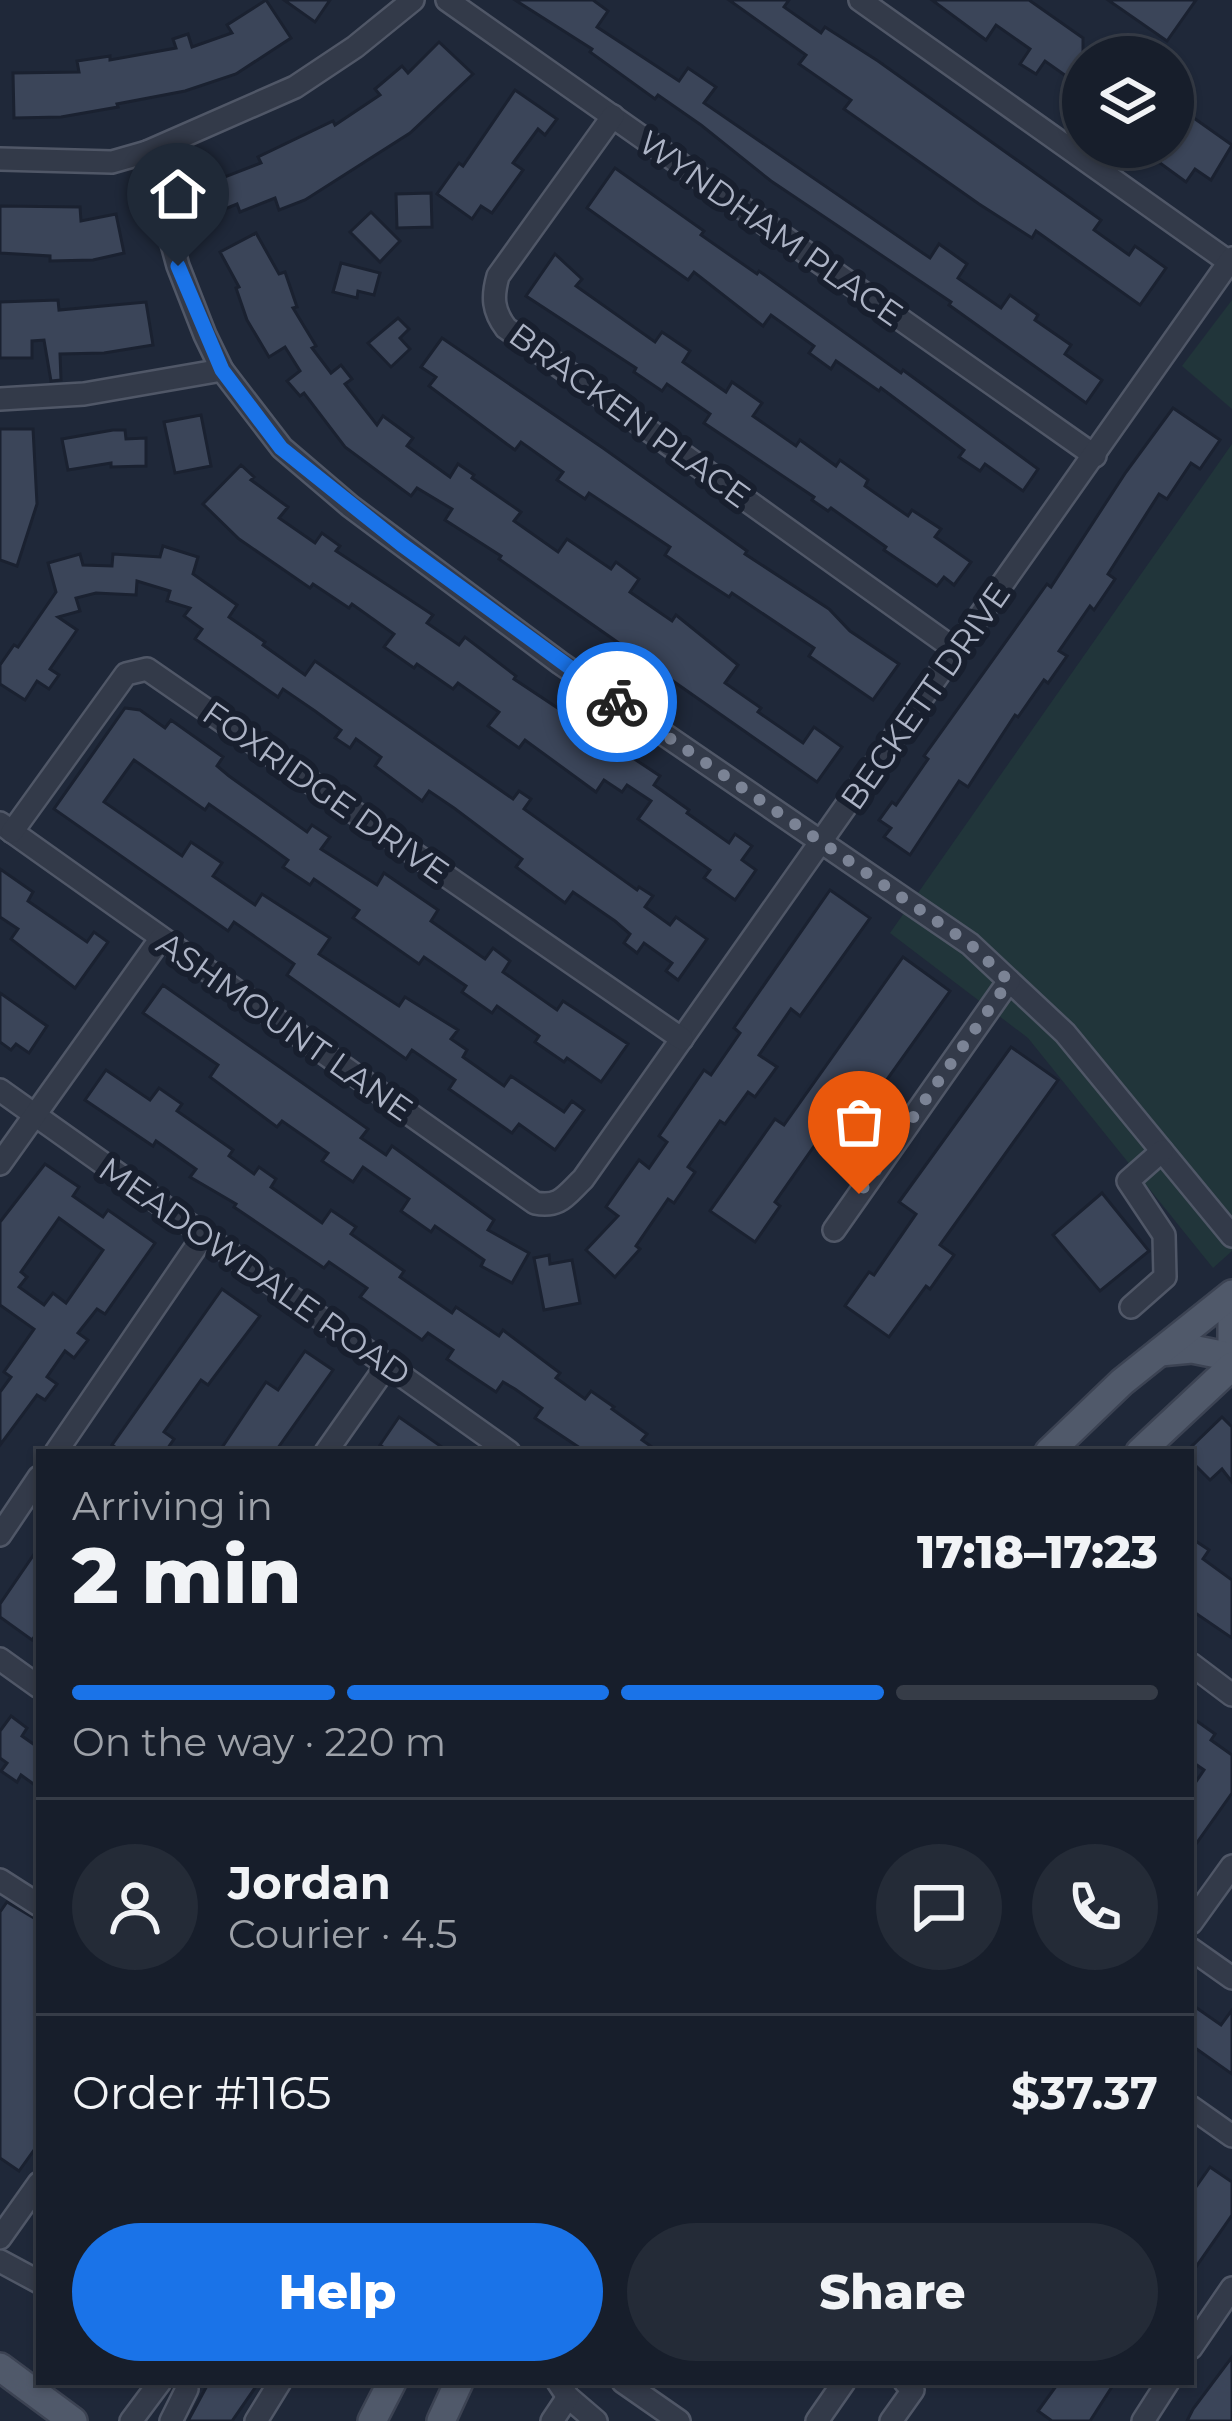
<!DOCTYPE html>
<meta charset="utf-8">
<style>
:root{--surface:#171e2b;--page:#242b37;--text:#f1f3f6;--muted:#9ea2a9;--line:#363c47;--accent:#1a73e8}
body{margin:0;font-family:Montserrat,sans-serif;background:var(--page);color:var(--text);height:100vh;display:flex;flex-direction:column;font-size:45px;white-space:nowrap}
*{box-sizing:border-box;margin:0}
p{font-size:39px;color:var(--muted)}
.icon{flex:none;width:66px;height:66px;fill:none;stroke:currentColor;stroke-width:2;stroke-linecap:round;stroke-linejoin:round}
.map{position:relative;flex:1;overflow:hidden}
.side{position:absolute;left:36px;top:1449px;width:1158px;height:936px;display:flex;flex-direction:column;background:var(--surface);border-radius:0px;box-shadow:0 3px 9px #0004,0 0 0 3px var(--line)}
.side>*{flex:none}
.buttons{position:absolute;left:1062px;top:36px;display:grid;gap:24px}
.buttons a{display:grid;place-items:center;width:132px;height:132px;border-radius:50%;background:var(--surface);box-shadow:0 3px 9px #0004,0 0 0 3px var(--line);font-size:60px}
.pin{position:absolute;display:grid;place-items:center;width:102px;height:102px;color:#fff;margin:-123px -51px;border-radius:50% 50% 50% 0;rotate:-45deg;box-shadow:0 0 12px #0007}
.pin .icon{rotate:45deg}
.courier{position:absolute;display:grid;place-items:center;width:120px;height:120px;margin:-60px;border:9px solid #1a73e8;border-radius:50%;background:#fff;color:#222;box-shadow:0 3px 15px #0007}
.summary em{font-style:normal;font-weight:800}
.summary div{display:flex;flex-direction:column-reverse}
.summary{display:flex;align-items:center;justify-content:space-between;height:204px;padding:0 36px}
h1{font-size:78px;font-weight:800;line-height:90px}
.bar{display:grid;grid-template-columns:repeat(4,1fr);gap:18px 12px;align-content:center;height:144px;padding:0 36px}
.bar i{height:15px;border-radius:9px;background:var(--line)}
.bar .current{background:var(--accent)}
.bar p{grid-column:span 4}
.line{display:flex;align-items:center;gap:30px;padding:0 36px;border-top:3px solid var(--line)}
.line div{flex:1}
.round{display:grid;place-items:center;flex:none;width:126px;height:126px;border-radius:63px;background:var(--page)}
.primary-button{display:flex;gap:24px;margin-top:auto;padding:24px 36px}
.primary-button a{flex:1;height:138px;border-radius:72px;background:var(--accent);color:#fff;font-size:48px;font-weight:800;line-height:138px;text-align:center}
.primary-button a+a{background:var(--page);color:var(--text)}
.map>svg:first-child{display:block}
</style>
<div class="map">
<svg width="1232" height="2421" viewBox="0 0 1232 2421">
<rect width="100%" height="100%" fill="#1f2839"/>
<g fill="#21353a">
<path d="M1232,300v109l-50,-43z"/>
<path d="M1232,444v807l-19,17 -185,-230 -138,-105z"/>
</g>
<g fill="#3b4559" stroke="#1a2130" stroke-width="3" fill-rule="evenodd">
<path d="M266,0l25,38 -55,36 -51,17 -68,13 1,3 -57,10 -47,1 -1,-45 66,-1 -2,-11 33,-5v4l66,-12 -3,-9 15,-5 4,13 40,-14 -5,-8z"/>
<path d="M284,0h46l-15,22z"/>
<path d="M515,0h78l15,11 -11,16 82,54 9,-13 28,19 -12,16 226,155 9,-14 28,20 -9,14 43,30 9,-13 28,20 -3,5 36,25 -6,9 37,26 -16,23 -137,-98 2,-3 -180,-121 -70,-56 -43,-30 -3,4 -65,-47 2,-3z"/>
<path d="M729,0h60l-5,7 37,26 4,-6 53,34 223,159 -7,10 35,25 6,-9 31,22 -26,37 -104,-74 -4,7 -53,-34 -135,-95 7,-9 -52,-36 7,-9z"/>
<path d="M932,0h97l54,38v50l-38,-27 -9,13 -16,-10 10,-15 -34,-24 -10,15z"/>
<path d="M1108,0h88l-29,41z"/>
<path d="M439,42l34,32 -63,59 -105,67 -26,10 -4,-12 -35,14 -3,-8 -12,5 -11,-28 47,-18 -3,-6 75,-36 2,4 45,-30 -5,-6 27,-23 6,7z"/>
<path d="M1173,89l17,12 -6,10 48,34 -21,35 -16,-11 -9,13 -48,-35h35z"/>
<path d="M515,90l42,29 -12,16 -7,-6 -25,34 10,7 -31,43 -11,-7 -9,13 -35,-25 22,-31 4,3z"/>
<path d="M615,168l89,63 -3,4 56,39 2,-3 142,102 2,-3 135,99 -15,22 -38,-27 -5,7 -21,-14 5,-7 -83,-62 -2,3 -43,-30 -5,8 -22,-16 5,-7 -43,-31 -8,11 -69,-54 -6,8 -101,-72z"/>
<path d="M431,193l1,34 -35,1 -1,-34z"/>
<path d="M0,206l80,1 1,14 35,-7 8,39 -31,7 -43,1v-5l-50,-3z"/>
<path d="M371,212l29,29 -20,21 -30,-30z"/>
<path d="M256,233l23,41 6,-2 12,35 -4,1 23,38 -4,2 19,25 10,-8 11,14 -7,5 32,41 6,-9 30,22 -6,8 43,31 8,-13 16,11 -2,3 49,34 -7,9 44,31 9,-13 44,30 5,-7 23,17 -9,13 42,29 4,-6 62,50 -13,18 36,25 -3,4 45,31 11,-16 28,20 -25,35 -318,-223 2,-3 -56,-36 7,-11 -35,-21 -6,8 -66,-49 -41,-54 -4,3 -13,-15 13,-10 -15,-24 -16,10 -22,-37 -11,-32 3,-1 -19,-35z"/>
<path d="M555,254l27,25 -6,7 79,56 7,-10 28,19 -7,11 43,30 6,-10 30,21 -9,13 43,30 4,-6 36,26 4,-6 28,20 -3,6 43,30 4,-6 29,19 -6,8 36,25 -17,23 -10,-8 -7,9 -53,-36 2,-3 -55,-39 -3,3 -16,-11 2,-3 -110,-74 6,-9 -43,-30 -5,7 -28,-19 2,-4 -110,-72z"/>
<path d="M341,263l39,10 -6,22 -16,-4 -1,7 -24,-6z"/>
<path d="M58,300l1,10 87,-8 7,43 -49,8 -44,1 1,26 -10,1 -7,-41 -12,1v17h-32v-56z"/>
<path d="M398,318l11,11 -9,9 10,11 -19,18 -23,-24z"/>
<path d="M442,338l161,110 144,103 -2,3 84,55 21,22 49,33 -26,36 -64,-44 5,-8 -82,-55 -3,4 -34,-22 -30,-20 5,-8 -81,-54 -4,6 -28,-19 6,-8 -42,-30 -6,8 -86,-64 7,-9 -15,-10z"/>
<path d="M1173,408l47,32 -20,29 -9,-6 -24,36 -8,-5 -51,80 7,5 -21,31 -4,-4 -31,45 8,5 -19,27 -4,-3 -26,37 -3,-2 -47,72 -9,-6 -49,74 -26,-18 7,-9 -12,-8 13,-18 4,3 32,-46 -4,-3 123,-172 4,3 75,-115z"/>
<path d="M201,415l10,51 -36,7 -11,-51z"/>
<path d="M0,429h33l4,75 -20,62 -17,-6z"/>
<path d="M113,430h12l1,9 20,-1v28l-35,1v-4l-43,7 -6,-31z"/>
<path d="M241,465l13,12 -3,3 37,27 -9,11 36,25 7,-10 18,13 -4,5 97,64 -6,8 32,22 6,-8 51,39 -2,3 146,97 -6,9 35,25 -2,3 42,30 6,-9 17,12 -10,14 14,10 -21,30 -31,-22 6,-8 -72,-51 13,-18 -24,-16 -5,7 -18,-12 -8,12 -71,-52 -6,8 -31,-22 11,-14 -41,-29 -5,6 -36,-25 -3,4 -30,-21 10,-13 -42,-30 -3,4 -36,-24 -3,4 -71,-49 -36,-35z"/>
<path d="M163,546l35,11 -5,17 44,31 -8,12 36,25 -2,3 42,30 10,-14 198,138 6,-8 12,8 -7,10 113,81 2,-3 14,9 -8,11 25,18 6,-8 31,22 -29,41 -12,-9 6,-8 -28,-20 -7,10 -13,-10 6,-9 -15,-13 -42,-29 -8,11 -49,-36 6,-8 -68,-51 -25,-17 -7,10 -47,-35 6,-9 -25,-18 -6,9 -15,-10 6,-8 -26,-19 -32,-22 -5,8 -83,-58 7,-10 -18,-13 6,-8 -23,-7 3,-10 -33,-10 -1,14 -40,-2 -20,5 4,13 -22,6 19,13 -27,39 9,6 -10,14 -12,-8 -12,19 -25,-16v-19l14,-20 4,2 38,-55 -8,-29 32,-9 3,11 29,1 1,-12 47,3z"/>
<path d="M125,708l15,2 25,18 6,-8 52,37 -6,9 12,10 78,56 5,-7 18,12 -9,12 56,36 7,-12 54,37 -7,11 54,38 8,-11 17,13 -7,11 54,38 6,-9 65,43 -27,38 -34,-24 -3,4 -29,-20 4,-6 -42,-30 -5,7 -30,-21 4,-6 -42,-29 -5,7 -66,-46 6,-8 -45,-31 -4,6 -27,-18 5,-7 -42,-30 -37,-26 -4,6 -71,-50 -30,42 78,54 9,-14 31,21 -9,13 42,29 7,-11 68,44 -11,16 80,52 6,-9 53,33 -7,9 16,11 -4,7 41,29 7,-10 53,36 8,-11 12,9 -29,40 -36,-26 -7,9 -63,-44 6,-9 -43,-30 -6,9 -119,-84 7,-11 -60,-42 -6,9 -174,-122z"/>
<path d="M0,869l33,23 -5,9 42,29 17,12 7,-10 14,10 -33,46 -64,-49 7,-10 -18,-12z"/>
<path d="M830,890l40,28 -70,98 -9,-7 -32,46 18,12 -22,30 -7,-5 -23,32 -5,-3 -32,46 7,5 -21,31 -6,-4 -32,47 4,3 -25,28 -29,-27 32,-34 -12,-9 33,-47 10,8 18,-26 -8,-6 45,-66 7,5 29,-42 -6,-5z"/>
<path d="M903,957l47,34 -114,160 -17,-12 -44,63 5,4 -25,36 -45,-31 65,-92 9,6z"/>
<path d="M163,985l205,144 -7,9 25,17 6,-9 102,74 -6,10 41,23 -17,30 -31,-17 3,-6 -49,-34 -4,6 -30,-21 8,-12 -46,-32 -10,15 -31,-21 6,-8 -46,-32 -5,6 -67,-50 8,-12 -75,-52z"/>
<path d="M0,993l47,33 -18,27 -13,-9 -5,6 -11,-8z"/>
<path d="M1011,1047l47,33 -118,165 14,10 -24,34 -4,-3 -37,51 -44,-31 24,-34 5,3 42,-61 -17,-12z"/>
<path d="M106,1070l44,30 9,-12 23,16 -5,7 56,39 -4,6 25,18 5,-7 17,12 -5,8 51,36 9,-13 25,17 -5,7 53,37 -4,6 52,36 4,-6 43,29 4,-6 57,43 -4,5 29,21 6,-8 23,16 -2,2 35,25 -5,6 17,12h-73l-51,-34 7,-10 -27,-19 -12,-7 -7,10 -33,-22 -16,-11 6,-9 -25,-17 -6,7 -62,-43 7,-9 -38,-26 -5,6 -90,-61 2,-3 -46,-27 6,-8 -40,-28 -3,5 -68,-46z"/>
<path d="M45,1164l34,23 -6,9 30,21 5,-7 47,33 -50,71 -8,-5 -19,24 10,7 -14,18 -9,-7 -18,26 10,7 -12,16 -8,-5 -37,50v-53l11,-15 -7,-5 30,-43 -34,-24v-83zM59,1218l44,32 -37,53 -13,-10 -9,12 -25,-18 8,-10 -6,-5z"/>
<path d="M1102,1193l47,58 -49,40 -47,-56z"/>
<path d="M549,1255l1,9 22,-4 8,43 -36,7 -10,-52z"/>
<path d="M222,1289l38,27 -52,69 -7,-5 -37,52 10,7 -9,13h-43l-10,-7z"/>
<path d="M305,1351l28,19 -58,82h-56l47,-70 12,8z"/>
<path d="M399,1417l50,35h-59l-10,-7z"/>
<path d="M1222,1417l10,10v55l-10,-13 -12,11 -19,-19v-14z"/>
<path d="M1191,1538l18,12 -6,9 29,21v58l-41,-28z"/>
<path d="M39,1547v83l-7,10 -32,-23v-13z"/>
<path d="M11,1716l16,12 -5,8 17,12v40l-18,-13 -4,7 -16,-11 6,-8 -7,-5v-27z"/>
<path d="M1191,1717l24,17 -4,6 21,15v38l-41,58v-62l13,-19 -13,-9z"/>
<path d="M7,1902l32,19v222l-20,28 -19,-13v-246z"/>
<path d="M1191,2004l30,21 11,-15v64l-41,-29z"/>
<path d="M1210,2167l22,15v33l-41,59v-80z"/>
<path d="M1232,2357v64h-45l6,-12z"/>
<path d="M209,2382h50l-27,39h-44z"/>
<path d="M1059,2382h56l-25,39h-38l-14,-10z"/>
</g>
<g fill="none" stroke-linecap="round" stroke-linejoin="round">
<g stroke="#505767" stroke-width="26">
<g id="minor">
<path d="M447,0l648,456"/>
<path d="M860,0l369,262"/>
<path d="M613,116l-115,160c-6,21 -5,35 8,52l451,323"/>
<path d="M147,152l31,114 27,69 17,35 60,78 68,58 210,157 410,281 95,89 167,203"/>
<path d="M0,159l112,3 35,-10 148,-65 60,-40 58,-47"/>
<path d="M0,399l84,-5 138,-24"/>
<path d="M0,823l535,380c25,5 31,-8 48,-24l649,-921"/>
<path d="M12,832l114,-158 21,-5 535,370"/>
<path d="M0,1090l509,362"/>
<path d="M0,1164l161,-226"/>
<path d="M834,1230l175,-249"/>
<path d="M1131,1307l34,-30 -1,-42 -36,-54 34,-30"/>
<path d="M56,1452l148,-217"/>
<path d="M326,1452l61,-87"/>
<path d="M0,1535l39,-58"/>
<path d="M0,1659l39,28"/>
<path d="M1191,1664l41,31"/>
<path d="M0,1880l39,25"/>
<path d="M1191,1923l41,-57"/>
<path d="M1191,1949l41,29"/>
<path d="M1191,2107l41,29"/>
<path d="M0,2238l39,-55"/>
<path d="M0,2261l39,21"/>
<path d="M1191,2348l41,-60"/>
<path d="M558,2382l10,15 28,24"/>
<path d="M623,2382l56,39"/>
<path d="M131,2421l29,-39"/>
<path d="M171,2421l16,-32"/>
<path d="M256,2421l24,-39"/>
<path d="M552,2421l16,-24"/>
<path d="M817,2421l27,-39"/>
<path d="M891,2421l22,-31 -8,-8"/>
<path d="M1143,2421l25,-39"/>
</g>
</g>
<g stroke="#3c4353" stroke-width="32">
<g id="major">
<path d="M1232,1320v30"/>
<path d="M1160,1352l32,-3 40,8"/>
<path d="M1049,1452l73,-70 110,-88"/>
<path d="M1140,1452l92,-86"/>
<path d="M0,2367l73,54"/>
<path d="M372,2421l20,-39"/>
<path d="M441,2421l18,-39"/>
</g>
</g>
<use href="#minor" stroke="#333a49" stroke-width="21"/>
<use href="#major" stroke="#50596a" stroke-width="27"/>
</g>
<g fill="none" stroke-linecap="round" stroke-linejoin="round">
<path stroke="#7b8395" stroke-width="12" stroke-dasharray="0 21.6" d="M617,702l353,242 39,37 -150,213"/>
<path stroke="#1a73e8" stroke-width="15" d="M178,266l44,104 59,78 120,96 216,158"/>
</g>
<g text-anchor="middle" stroke-width="12" stroke-linejoin="round" paint-order="stroke">
<g font-size="33" fill="#adb4c6" stroke="#181f2e">
<text transform="translate(771 228) rotate(35)" y="12">WYNDHAM PLACE</text>
<text transform="translate(630 415) rotate(36)" y="12">BRACKEN PLACE</text>
<text transform="translate(925 696) rotate(-55)" y="12">BECKETT DRIVE</text>
<text transform="translate(326 792) rotate(35)" y="12">FOXRIDGE DRIVE</text>
<text transform="translate(285 1026) rotate(35)" y="12">ASHMOUNT LANE</text>
<text transform="translate(255 1271) rotate(35)" y="12">MEADOWDALE ROAD</text>
</g>
</g>
</svg>
<div class="buttons">
<a><svg class="icon" aria-label="layers" viewBox="0 0 24 24"><path d="M12 4l9 5-9 5-9-5zM3 14l9 5 9-5"/></svg></a>
</div>
<div class="pin" style="left:859px;top:1194px;background:#ea580c"><svg class="icon" aria-label="bag" viewBox="0 0 24 24"><path d="M5 8h14l-1 12H6zM9 8a3 3 0 0 1 6 0"/></svg></div>
<div class="pin" style="left:178px;top:266px;background:#1f2937"><svg class="icon" aria-label="home" viewBox="0 0 24 24"><path d="M3 11l9-7 9 7M6 9v11h12V9"/></svg></div>
<div class="courier" style="left:617px;top:702px"><svg class="icon" aria-label="bike" viewBox="0 0 24 24"><circle cx="6" cy="16" r="4"/><circle cx="18" cy="16" r="4"/><path d="M6 16l4-8h5l3 8M10 8l3 8H6M13 5h3"/></svg></div>
<section class="side">
<div class="summary"><div><h1>2 min</h1><p>Arriving in</p></div><em>17:18–17:23</em></div>
<div class="bar"><i class="current"></i><i class="current"></i><i class="current"></i><i></i><p>On the way · 220 m</p></div>
<div class="line" style="height:216px"><a class="round"><svg class="icon" aria-label="person" viewBox="0 0 24 24"><circle cx="12" cy="8" r="4"/><path d="M4 21q1-7 8-7t8 7"/></svg></a><div><b>Jordan</b><p>Courier · 4.5</p></div><a class="round"><svg class="icon" aria-label="chat" viewBox="0 0 24 24"><path d="M4 5h16v11H9l-5 4z"/></svg></a><a class="round"><svg class="icon" aria-label="phone" viewBox="0 0 24 24"><path d="M5 4h4l2 5-3 2q2 4 5 5l2-3 5 2v4C11 20 4 13 5 4z"/></svg></a></div>
<div class="line" style="height:156px"><div>Order #1165</div><b>$37.37</b></div>
<div class="primary-button"><a>Help</a><a>Share</a></div>
</section>
</div>
